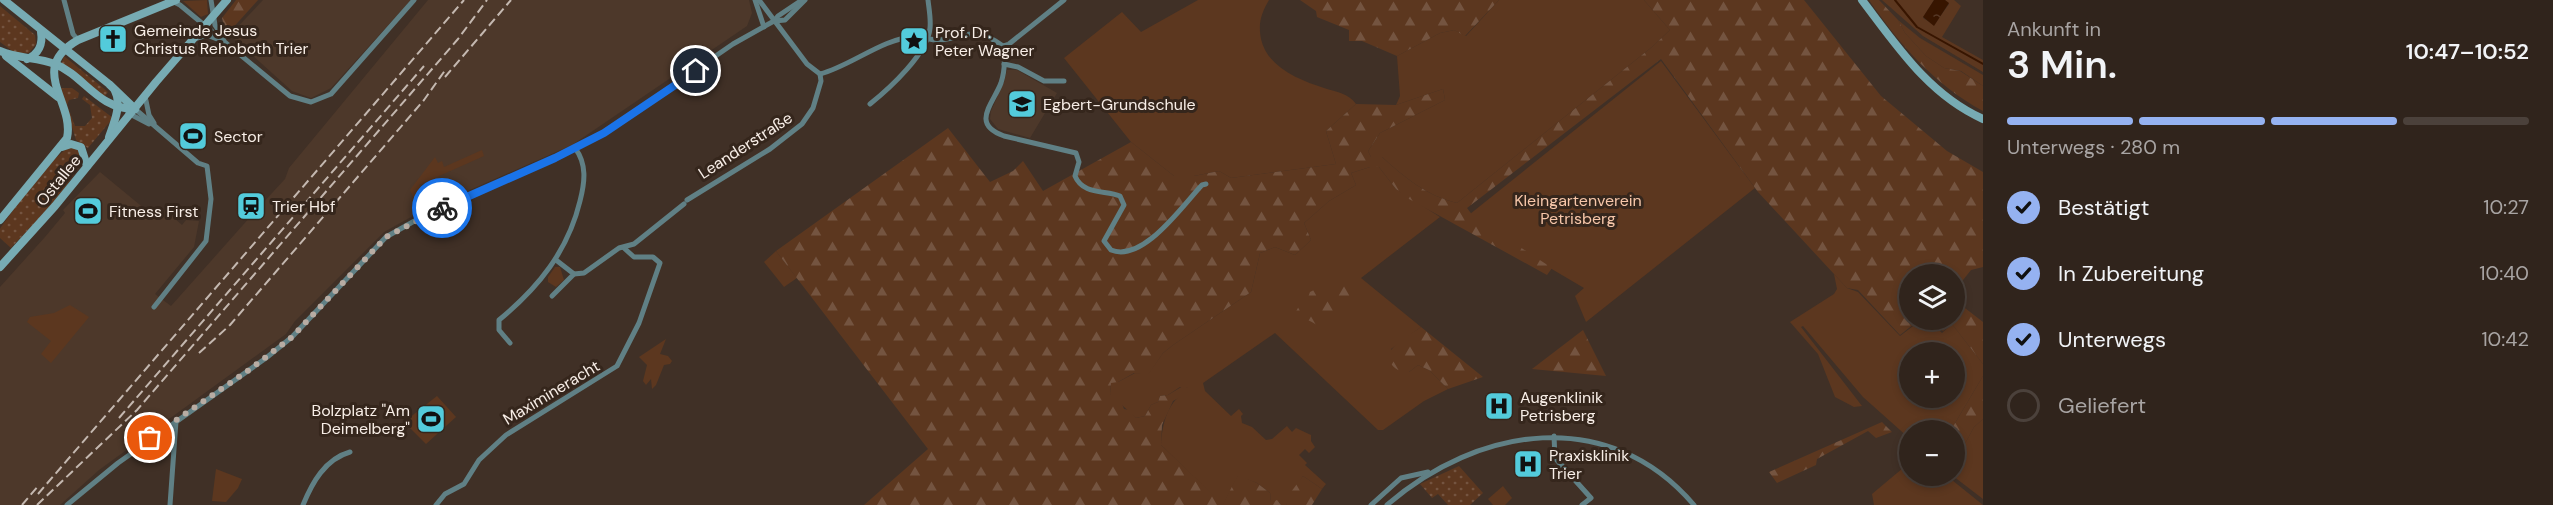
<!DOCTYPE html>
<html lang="de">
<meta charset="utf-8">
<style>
:root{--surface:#30241c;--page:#3c3029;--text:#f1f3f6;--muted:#a8a4a3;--line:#4b413b;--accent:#95b2f1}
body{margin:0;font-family:"DM Sans",sans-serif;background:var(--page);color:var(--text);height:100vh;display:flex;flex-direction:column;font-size:22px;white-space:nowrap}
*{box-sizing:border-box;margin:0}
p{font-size:20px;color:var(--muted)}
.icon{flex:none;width:33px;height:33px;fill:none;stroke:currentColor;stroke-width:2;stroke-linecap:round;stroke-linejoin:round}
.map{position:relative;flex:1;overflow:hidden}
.sheet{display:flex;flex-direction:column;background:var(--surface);width:570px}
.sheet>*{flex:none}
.buttons{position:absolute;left:1899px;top:264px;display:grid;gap:12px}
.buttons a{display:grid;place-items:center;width:66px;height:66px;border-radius:50%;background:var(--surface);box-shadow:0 3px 9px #0003,0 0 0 2px var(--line);font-size:30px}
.pin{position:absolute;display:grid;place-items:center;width:51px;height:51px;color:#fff;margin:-26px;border:3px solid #fff;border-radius:50%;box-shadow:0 2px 6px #0007}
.courier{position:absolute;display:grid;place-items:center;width:60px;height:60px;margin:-30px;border:4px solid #1a73e8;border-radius:50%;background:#fff;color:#222;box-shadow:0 2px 8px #0007}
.summary em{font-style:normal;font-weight:600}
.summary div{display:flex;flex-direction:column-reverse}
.summary{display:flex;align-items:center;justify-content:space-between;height:102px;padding:0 24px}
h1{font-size:39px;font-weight:600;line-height:45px}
.bar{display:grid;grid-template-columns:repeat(4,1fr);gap:9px 6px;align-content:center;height:72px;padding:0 24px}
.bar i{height:8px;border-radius:4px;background:var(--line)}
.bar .current{background:var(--accent)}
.bar p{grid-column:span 4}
ol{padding:0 24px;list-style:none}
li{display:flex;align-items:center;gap:18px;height:66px}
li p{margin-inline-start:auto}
li .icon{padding:6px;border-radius:50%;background:var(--accent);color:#111;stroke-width:4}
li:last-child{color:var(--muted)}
li i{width:33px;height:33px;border:3px solid var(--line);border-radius:50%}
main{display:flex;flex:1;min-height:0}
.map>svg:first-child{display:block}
</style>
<main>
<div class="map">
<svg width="1983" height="505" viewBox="0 0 1983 505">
<defs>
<pattern id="forest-firs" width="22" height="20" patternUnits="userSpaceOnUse" patternTransform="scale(1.5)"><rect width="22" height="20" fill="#5c371f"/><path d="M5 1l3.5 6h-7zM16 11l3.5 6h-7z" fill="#745440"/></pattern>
<pattern id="park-dots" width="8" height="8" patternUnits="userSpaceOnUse" patternTransform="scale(1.5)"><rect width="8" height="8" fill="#5c371f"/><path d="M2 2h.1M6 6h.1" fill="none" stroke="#745440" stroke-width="1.8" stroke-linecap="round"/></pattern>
<pattern id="water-ripples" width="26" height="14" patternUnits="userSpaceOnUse" patternTransform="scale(1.5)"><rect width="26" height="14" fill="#371500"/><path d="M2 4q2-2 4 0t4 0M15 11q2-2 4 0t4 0" fill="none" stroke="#553725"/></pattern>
</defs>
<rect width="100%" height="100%" fill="#403026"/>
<g fill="#4d382a">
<path d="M263,0h148l-80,88 -20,10 -19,-7 -62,-56z"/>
<path d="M428,0h321l3,13 -5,13 -175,119 -152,67 -36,20 -89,89 -9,13 -187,136 -39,35h-60v-218l45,-50 20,-24 -2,-3 37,-38 57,47 8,-9 17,15 4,-5 13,1 -5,26 -39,47 16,12 80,-90 2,2 9,-11 -1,-2 24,-26 4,-11z"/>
<path d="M1007,70h10l40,23 -27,45 -32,-9 -8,-10 1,-8 13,-29z"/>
</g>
<g fill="#5c371f" fill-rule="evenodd">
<path d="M207,0l1,14 -7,3 -18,-16z"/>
<path d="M1198,0h71c-8,14 -11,23 -8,39 6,28 38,41 63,49 13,4 24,5 32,16l-30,27 10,33 -105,14 -12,-7 -25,5h-20l-43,-34 -67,-84 58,-46 19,20z"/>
<path d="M1499,0h145l26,30 -18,17 -195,156c-30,-7 -53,-26 -75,-46h-11l-3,-6 12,-18 65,-33 -2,-11 -47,16 4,-9 -3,-40 43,-23 14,-3 12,6z"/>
<path d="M1882,0h52l-11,18 11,7 15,-21 -4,-4h9l7,6 -19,31 41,23v12l-60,-36z"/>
<path d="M1898,20l22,18 63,37v11l-22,-15 -17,-3 -18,-12 -21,-23z"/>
<path d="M1661,61l94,127 -169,134 -11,-26 9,-8 -119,-70z"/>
<path d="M482,150l2,6 -65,29 7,17 24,-11 3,7 -33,14 -10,-22 25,-33 3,6 4,-2 2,6z"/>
<path d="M1370,167h9l17,22 44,28 -79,61 60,49 -30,22 18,23 9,-7 11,5 19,19 -24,12 -41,29h-5l-103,-97 -72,50 2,8 26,25 8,-7 4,5 -2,2 1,7 10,4 14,13 6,-1 15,-13 5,6 4,-4 15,7v6l4,6 -6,6 -4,-4 -6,6 8,8 -2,2 21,19 -4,5 -19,-13 -17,29h-5l-2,-3h-8l-1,-9 -13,-10 -19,-7 -15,29 -62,-60c1,-20 7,-47 27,-53v-4l-8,-1 -12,8 -8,1 -2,6 -7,3 -6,11 -9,2 -26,-24 1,-12h7l17,-9 13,1 15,-21 10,-8 78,-53 9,-39 15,-6 20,8 16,-15 -7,-17 25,-22 27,-16 -5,-12z"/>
<path d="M776,251l21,27 -13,9 -20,-25z"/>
<path d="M555,267h5l4,13 -8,7 -8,-5v-5z"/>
<path d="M1834,274l13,14 11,4 42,44 21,-16h7l14,13 10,-9 31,40v12l-32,54h-41l-1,8 -46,-41 -60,-71 -2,1 61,79 -8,1 -19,-10 -17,-43 -28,-32 44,-28 3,-5zM1910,352h44v46h-44z"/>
<path d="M70,305l19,12 -38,46 -10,-9 10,-13 -24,-19 3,-5 24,-4z"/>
<path d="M666,339l-6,15 8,2 4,5 -2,3 -6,1 -8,20 -4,4 -1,-10 -5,6 -3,-4 4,-16 -8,-8z"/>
<path d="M437,396l19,21 -30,27 -22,-22z"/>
<path d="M1983,419v80l-30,-23h1l1,-24 7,-3 12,-22z"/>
<path d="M1909,463l1,13h37l36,29h-109l-2,-11z"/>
<path d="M216,469l26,10 -4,9 -12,14 -14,-1z"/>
<path d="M1503,486l9,12 -7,7h-12l-5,-6z"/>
</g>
<g fill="url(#forest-firs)">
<path d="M236,0h22l-28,31 -6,-5 -2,-8z"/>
<path d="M1300,0h199l-34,36 -11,-6 -14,3 -43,23 -35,-15h-13v-11l-32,-13 -1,-6z"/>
<path d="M1644,0h160l77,96 66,55 36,21v95l-12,3 -16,20 6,15 22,17v42l-31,-40 -9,7 -13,-11h24v-46h-44v46h9l-19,15 -42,-45 -11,-2 -89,-96 -97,-133 -194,149 6,8 79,52 -5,7 -138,-76 -13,-10 -17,-22h-9l-19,6 5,12 -27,16 -25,22 7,17 -16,15 -20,-8 -15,6 -9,39 -78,53 -10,8 -15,22 -14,-2 -16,9 -7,1 -1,11 10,5 4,10 5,1 7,8 9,-2 6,-11 7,-3 2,-6 8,-1 15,-9 5,2 1,4 -16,9 -11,24 -1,20 62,59 15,-29 19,8 13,10 1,9 6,-2 4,5h-417l64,-56 -152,-198 172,-123 42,54 23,-11 10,-10 20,30 88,-49 43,34h20l25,-5 12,7 105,-14 -10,-33 30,-27 40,1 47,-16 2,11 -65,33 -12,18 3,6h11c22,20 45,39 75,46l195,-156 18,-17z"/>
<path d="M1869,0h10l19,20 7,13 21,23 18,12 16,3 23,15v25c-48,-26 -83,-66 -114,-111z"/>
<path d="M1339,284l13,2 2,17 -13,9 -9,16c-14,4 -21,-13 -35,-8l-4,-3 6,-11h6l5,-14 4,-2 8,5z"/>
<path d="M1421,327l62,50 -35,12 -19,-19 -11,-5 -9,7c-7,0 -13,-2 -17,-7 -13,-16 19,-30 29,-38z"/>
<path d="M1583,330l23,46 -74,-7z"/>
<path d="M1983,376v43l-9,8 -12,22 -7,3 -1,-22h-3z"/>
<path d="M1882,422l10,10 -16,6 -8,-7 -51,28 -1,6 -39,18 -8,-11z"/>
<path d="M1303,476l19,13 -10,16h-26l5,-13z"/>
</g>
<g fill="url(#park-dots)">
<path d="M0,6l35,29 1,9 -7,9h-14l-15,-11z"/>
<path d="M64,56l44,36 -4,6 -43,-33z"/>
<path d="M60,88h12l7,5 -1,5 -9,2 -2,5 8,21h10l7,-8 -2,-13 -8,-6 2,-3 29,22 -25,30 -12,-8z"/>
<path d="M71,147l5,1 6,7c-2,23 -54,75 -71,93l-11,-10v-9c11,-16 55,-78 71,-82z"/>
<path d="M1459,466l24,27 -13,12h-22l-10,-11 -6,4 -12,-14z"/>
</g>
<path fill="url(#water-ripples)" d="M1934,0h11l4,3 -15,23 -11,-9z"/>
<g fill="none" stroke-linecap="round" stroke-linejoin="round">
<path stroke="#371500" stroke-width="2" d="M1895,0l22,27 66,37"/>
<g stroke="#608085" stroke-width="5">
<path d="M64,0l9,34 5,6"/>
<path d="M211,0l4,25 9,13"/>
<path d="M755,0l9,27"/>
<path d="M759,0l48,64 13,10c31,-8 63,-36 94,-37 8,-1 16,3 23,3 32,-1 34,-17 66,6l6,-2 55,-44"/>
<path d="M172,1l8,4 110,91 21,6 20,-8 83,-94"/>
<path d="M774,21l11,-1 20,-20"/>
<path d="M194,39l13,-4 15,6"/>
<path d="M1003,46c2,12 2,25 -2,37 -8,21 -31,41 3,53l72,17 3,9 -4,14c8,19 30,14 45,20l4,9 -20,36 7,9c32,13 71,-44 91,-65l4,-1"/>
<path d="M1004,64l14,3 26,14h20"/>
<path d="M145,96l4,19 5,8"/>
<path d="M870,104c20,-16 58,-51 60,-76 1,-9 -1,-19 -2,-28"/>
<path d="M135,109l63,54 9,3 4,33 -5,42 -52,66"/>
<path d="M128,113l21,11"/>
<path d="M687,200l83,-51 32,-25 11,-16 8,-27 -1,-7"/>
<path d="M574,274l10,-1 35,-25 15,-4 50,-40"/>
<path d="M552,296l22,-22 -18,-14"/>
<path d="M510,343l-11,-13v-10c39,-32 69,-69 81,-119 5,-19 7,-37 -5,-53"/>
<path d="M1554,436l1,22 36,40 -9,7"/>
<path d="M67,505l51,-42 148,-105 26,-21 94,-100 32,-18 137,-61 49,-25 129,-89 41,-23 4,-5 24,-16"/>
<path d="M170,505l6,-84"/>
<path d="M303,505c9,-22 22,-46 47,-53"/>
<path d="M436,505l9,-11 19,-10 15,-24 27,-25 111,-69 22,-43 21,-60 -7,-6h-19l-10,-9"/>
<path d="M1371,505l30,-27 27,-6"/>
<path d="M1387,505c91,-79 222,-100 307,0"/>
</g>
<g stroke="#77abb3" stroke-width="8">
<path d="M4,0l105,84 26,25"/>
<path d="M1862,0c35,46 67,95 121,119"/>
<path d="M0,51c18,8 37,6 55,13 30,12 42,45 80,45"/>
<path d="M6,56l52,41"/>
<path d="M27,59c12,-5 16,-15 14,-27"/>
<path d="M109,137c5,-14 13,-32 6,-46"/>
<path d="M62,147l9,-3 10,3 6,19"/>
<path d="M0,220l67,-82c8,-36 -40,-69 11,-98l98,-40"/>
<path d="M0,267l55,-61 101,-124 71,-82"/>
</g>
<g stroke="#c4b8b0" stroke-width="2" stroke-dasharray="9 4.5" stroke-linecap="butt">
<path d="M445,77l66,-77"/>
<path d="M199,353l31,-28 194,-225 22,-31"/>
<path d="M119,418l305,-352"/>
<path d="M38,494l426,-494"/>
<path d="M22,505l17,-20"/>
<path d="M37,505l100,-95 321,-371 29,-39"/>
</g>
</g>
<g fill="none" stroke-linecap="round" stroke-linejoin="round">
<path stroke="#b8aca3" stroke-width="6" stroke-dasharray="0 10.8" d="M150,438l99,-68 43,-33 94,-100 56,-29"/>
<path stroke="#1a73e8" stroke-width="8" d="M442,208l113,-50 49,-25 92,-62"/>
</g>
<defs>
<g id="church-square" transform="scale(1.5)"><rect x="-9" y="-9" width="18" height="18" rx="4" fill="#53cbdb" stroke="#35261c"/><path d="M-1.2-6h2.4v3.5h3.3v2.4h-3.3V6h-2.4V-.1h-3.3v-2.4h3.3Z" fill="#111"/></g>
<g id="sight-square" transform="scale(1.5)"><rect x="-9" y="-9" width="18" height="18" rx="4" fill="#53cbdb" stroke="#35261c"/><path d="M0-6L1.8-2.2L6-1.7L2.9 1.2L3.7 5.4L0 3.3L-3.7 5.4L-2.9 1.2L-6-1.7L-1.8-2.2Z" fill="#111"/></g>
<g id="school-square" transform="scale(1.5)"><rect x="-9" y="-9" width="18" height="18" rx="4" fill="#53cbdb" stroke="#35261c"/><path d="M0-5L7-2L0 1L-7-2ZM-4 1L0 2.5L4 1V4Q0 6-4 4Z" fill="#111"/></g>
<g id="stadium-square" transform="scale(1.5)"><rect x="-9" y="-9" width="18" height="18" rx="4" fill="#53cbdb" stroke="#35261c"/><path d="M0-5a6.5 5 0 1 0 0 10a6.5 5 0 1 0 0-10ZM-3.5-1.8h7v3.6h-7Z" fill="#111"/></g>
<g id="station-square" transform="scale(1.5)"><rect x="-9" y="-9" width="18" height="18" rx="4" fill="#53cbdb" stroke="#35261c"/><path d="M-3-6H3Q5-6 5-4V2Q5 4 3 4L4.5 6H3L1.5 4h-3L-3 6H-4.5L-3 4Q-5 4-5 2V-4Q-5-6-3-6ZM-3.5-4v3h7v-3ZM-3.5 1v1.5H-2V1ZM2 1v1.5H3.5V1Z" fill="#111"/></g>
<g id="hospital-square" transform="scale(1.5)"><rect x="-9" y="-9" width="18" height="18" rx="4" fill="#53cbdb" stroke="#35261c"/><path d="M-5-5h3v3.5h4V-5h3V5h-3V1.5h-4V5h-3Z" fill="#111"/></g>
</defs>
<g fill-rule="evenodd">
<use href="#church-square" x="113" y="39"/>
<use href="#sight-square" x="914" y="41"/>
<use href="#school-square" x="1022" y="104"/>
<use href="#stadium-square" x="193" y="136"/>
<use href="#station-square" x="251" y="206"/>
<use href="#stadium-square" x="88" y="211"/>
<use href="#hospital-square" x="1499" y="406"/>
<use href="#stadium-square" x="431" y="419"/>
<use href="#hospital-square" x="1528" y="464"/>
</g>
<g text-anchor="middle" stroke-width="6" stroke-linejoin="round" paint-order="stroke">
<g font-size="16" fill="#f8eee7" stroke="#35261c" text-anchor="start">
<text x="134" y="36">Gemeinde Jesus<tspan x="134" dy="18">Christus Rehoboth Trier</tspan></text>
<text x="935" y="38">Prof. Dr.<tspan x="935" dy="18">Peter Wagner</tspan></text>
<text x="1043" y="110">Egbert-Grundschule</text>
<text x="214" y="142">Sector</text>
<text x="272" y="212">Trier Hbf</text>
<text x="109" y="217">Fitness First</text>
<text x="1520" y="403">Augenklinik<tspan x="1520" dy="18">Petrisberg</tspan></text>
<text x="410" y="416" text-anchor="end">Bolzplatz "Am<tspan x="410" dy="18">Deimelberg"</tspan></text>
<text x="1549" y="461">Praxisklinik<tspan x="1549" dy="18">Trier</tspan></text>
</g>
<g font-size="16" fill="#f8eee7" stroke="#35261c">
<text transform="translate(745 145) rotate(-33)" y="6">Leanderstraße</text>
<text transform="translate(58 180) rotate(-51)" y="6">Ostallee</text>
<text transform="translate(551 392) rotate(-31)" y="6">Maximineracht</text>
</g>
<g font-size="16" fill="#f6c6a9" stroke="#35261c">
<text x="1578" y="206">Kleingartenverein<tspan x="1578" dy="18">Petrisberg</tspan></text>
</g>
</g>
</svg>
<div class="buttons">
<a><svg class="icon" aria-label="layers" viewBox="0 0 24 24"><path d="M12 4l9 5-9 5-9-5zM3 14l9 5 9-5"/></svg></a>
<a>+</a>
<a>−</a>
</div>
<div class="pin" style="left:150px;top:438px;background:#ea580c"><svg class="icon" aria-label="bag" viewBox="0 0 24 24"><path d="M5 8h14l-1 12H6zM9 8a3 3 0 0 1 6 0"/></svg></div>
<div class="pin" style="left:696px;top:71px;background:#1f2937"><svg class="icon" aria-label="home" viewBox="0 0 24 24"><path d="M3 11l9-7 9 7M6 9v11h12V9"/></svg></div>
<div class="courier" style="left:442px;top:208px"><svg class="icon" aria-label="bike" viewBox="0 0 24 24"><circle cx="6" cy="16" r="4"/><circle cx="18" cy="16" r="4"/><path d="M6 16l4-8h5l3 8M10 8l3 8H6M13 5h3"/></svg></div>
</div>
<section class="sheet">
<div class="summary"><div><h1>3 Min.</h1><p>Ankunft in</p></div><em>10:47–10:52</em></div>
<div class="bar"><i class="current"></i><i class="current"></i><i class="current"></i><i></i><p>Unterwegs · 280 m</p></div>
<ol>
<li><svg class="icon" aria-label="check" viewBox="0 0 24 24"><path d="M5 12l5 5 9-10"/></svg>Bestätigt<p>10:27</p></li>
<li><svg class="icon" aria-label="check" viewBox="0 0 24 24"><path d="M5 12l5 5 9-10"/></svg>In Zubereitung<p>10:40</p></li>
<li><svg class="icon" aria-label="check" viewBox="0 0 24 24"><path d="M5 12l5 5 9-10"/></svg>Unterwegs<p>10:42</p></li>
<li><i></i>Geliefert</li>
</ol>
</section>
</main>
